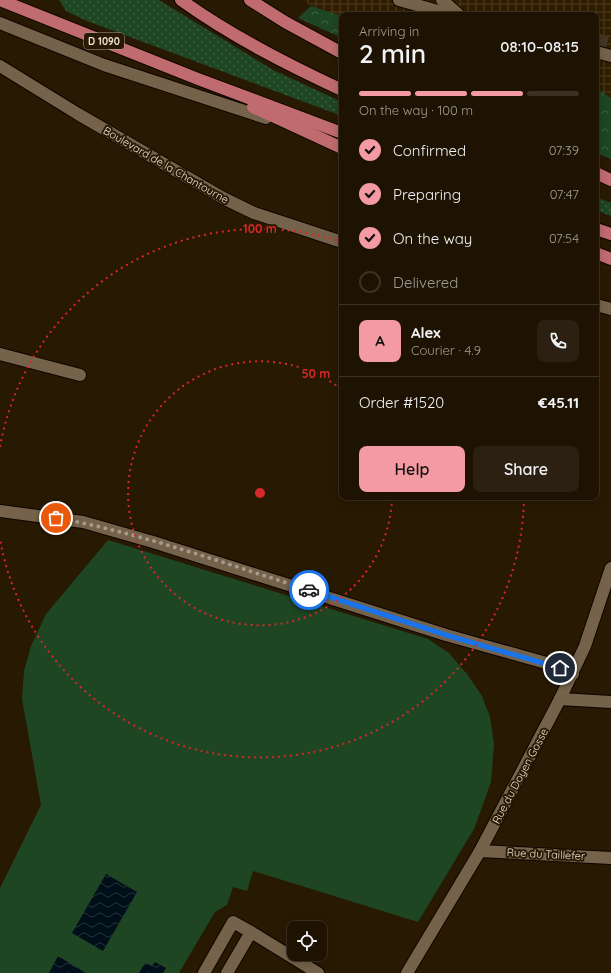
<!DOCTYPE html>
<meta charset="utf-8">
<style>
:root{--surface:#1e1302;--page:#2b2011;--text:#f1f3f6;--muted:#a19e99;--line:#3c3224;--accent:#f49aa3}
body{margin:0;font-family:Quicksand,sans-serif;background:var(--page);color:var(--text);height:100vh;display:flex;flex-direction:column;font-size:15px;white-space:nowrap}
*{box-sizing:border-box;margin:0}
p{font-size:13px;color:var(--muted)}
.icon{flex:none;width:22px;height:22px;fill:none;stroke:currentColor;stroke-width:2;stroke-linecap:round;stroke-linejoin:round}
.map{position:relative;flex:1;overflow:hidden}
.drawer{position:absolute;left:339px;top:12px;width:260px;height:488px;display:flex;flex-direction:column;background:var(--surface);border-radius:8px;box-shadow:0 2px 10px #0003,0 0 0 1px var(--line)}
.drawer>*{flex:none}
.tools{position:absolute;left:287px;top:921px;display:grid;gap:8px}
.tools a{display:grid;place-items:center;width:40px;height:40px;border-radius:8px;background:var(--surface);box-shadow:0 2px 10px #0003,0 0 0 1px var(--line);font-size:20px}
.pin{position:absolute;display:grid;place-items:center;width:34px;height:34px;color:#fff;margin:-17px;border:2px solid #fff;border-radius:50%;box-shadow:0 1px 4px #0007}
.courier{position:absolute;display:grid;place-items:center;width:40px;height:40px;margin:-20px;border:3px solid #1a73e8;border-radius:50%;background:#fff;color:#222;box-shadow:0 1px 5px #0007}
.headline em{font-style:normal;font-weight:600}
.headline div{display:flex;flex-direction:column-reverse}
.headline{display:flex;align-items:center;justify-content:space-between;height:68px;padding:0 20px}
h1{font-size:26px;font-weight:600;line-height:30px}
.bar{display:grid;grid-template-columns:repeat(4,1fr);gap:6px 4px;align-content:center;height:48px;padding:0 20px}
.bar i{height:5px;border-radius:3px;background:var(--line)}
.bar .current{background:var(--accent)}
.bar p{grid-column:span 4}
.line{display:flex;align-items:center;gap:10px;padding:0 20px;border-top:1px solid var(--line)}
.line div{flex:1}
.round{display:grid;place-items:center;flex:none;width:42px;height:42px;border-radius:8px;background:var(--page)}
ol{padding:0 20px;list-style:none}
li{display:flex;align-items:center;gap:12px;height:44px}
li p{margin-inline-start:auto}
li .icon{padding:4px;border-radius:50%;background:var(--accent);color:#111;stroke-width:4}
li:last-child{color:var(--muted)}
li i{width:22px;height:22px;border:2px solid var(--line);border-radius:50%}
.action{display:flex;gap:8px;margin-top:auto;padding:8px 20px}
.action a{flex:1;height:46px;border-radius:8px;background:var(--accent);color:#111;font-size:16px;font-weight:600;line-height:46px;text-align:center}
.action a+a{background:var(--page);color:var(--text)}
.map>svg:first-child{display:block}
</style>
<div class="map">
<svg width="611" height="973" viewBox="0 0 611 973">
<defs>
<pattern id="industrial-grid" width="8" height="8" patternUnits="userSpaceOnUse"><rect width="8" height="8" fill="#311e00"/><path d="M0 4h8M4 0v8" fill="none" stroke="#4f3e24"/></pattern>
<pattern id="grass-dots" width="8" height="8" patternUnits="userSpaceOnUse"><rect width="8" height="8" fill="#1e4623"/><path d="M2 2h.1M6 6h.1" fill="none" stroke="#3f6042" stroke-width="1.8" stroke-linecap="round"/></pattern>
<pattern id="forest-crowns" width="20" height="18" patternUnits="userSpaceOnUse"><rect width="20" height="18" fill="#1e4623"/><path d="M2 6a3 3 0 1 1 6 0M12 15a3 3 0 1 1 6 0" fill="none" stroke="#3f6042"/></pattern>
<pattern id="water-waves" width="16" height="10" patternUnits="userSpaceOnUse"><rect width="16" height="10" fill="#000f1a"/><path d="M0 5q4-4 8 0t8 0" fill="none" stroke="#25323a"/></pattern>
</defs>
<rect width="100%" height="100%" fill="#281903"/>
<path fill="url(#industrial-grid)" d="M303,0h308v98l-15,-10v-73l-254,1 -31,-10z"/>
<g fill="url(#grass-dots)">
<path d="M59,0h100l114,70 69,32v14l-255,-95 -21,-10z"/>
<path d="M596,197l15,6v13l-15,-6z"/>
</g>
<g fill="url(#forest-crowns)">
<path d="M311,6l31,10v22l-44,-20z"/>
<path d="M596,88l15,10v61l-15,-6z"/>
</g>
<path fill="#1e4623" d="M108,540l320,99 21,14 18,21 15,22 8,21 4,27 -3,38 -17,47 -56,93 -165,-51 -6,20 -14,-4 -6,18 -12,7 -36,61h-179v-85l41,-83 -19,-106 2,-28 7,-25 15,-32z"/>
<g fill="url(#water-waves)">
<path d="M106,874l31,18 -34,59 -31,-18z"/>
<path d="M58,956l28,17h-37z"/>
<path d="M155,962l11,6 -3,5h-24l6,-10 7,3z"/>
</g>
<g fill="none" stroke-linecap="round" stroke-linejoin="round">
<path stroke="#453722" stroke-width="12" stroke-dasharray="12 6" stroke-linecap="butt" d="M596,39l15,4"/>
<g stroke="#100400" stroke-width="14">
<g id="minor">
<path d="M399,0l53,15"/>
<path d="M442,0l17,15"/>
<path d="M0,23l104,42 162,53"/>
<path d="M596,52l15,4"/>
<path d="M0,66l78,48 145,84 31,15 88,29"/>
<path d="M596,305l15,4"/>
<path d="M0,354l80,21"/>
<path d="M0,511l83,11 70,20 293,93 111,31 16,8"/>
<path d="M560,699l51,3"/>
<path d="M480,851l131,7"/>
<path d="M204,973l29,-51 18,10"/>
<path d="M227,973l24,-41 67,41"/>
<path d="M407,973l73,-122 80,-152 25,-53 26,-78"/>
</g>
</g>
<g stroke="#100400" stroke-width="14">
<g id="major">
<path d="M0,0l198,79 144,54"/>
<path d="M181,0c50,36 105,64 161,90"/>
<path d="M250,0l35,22 57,31"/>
<path d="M253,107l89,41"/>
<path d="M596,173l15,7"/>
<path d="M596,229l15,5"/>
<path d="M596,253l15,6"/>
</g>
</g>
<use href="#minor" stroke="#74634a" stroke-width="12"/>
<use href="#major" stroke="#c06b6f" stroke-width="12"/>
</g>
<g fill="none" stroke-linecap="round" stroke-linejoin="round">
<path stroke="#a69a8a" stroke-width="4" stroke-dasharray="0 7.2" d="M56,518c86,15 170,46 253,72"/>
<path stroke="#1a73e8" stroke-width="5" d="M309,590l137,45 114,33"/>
</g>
<g fill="none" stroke="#d62828" stroke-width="2" stroke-dasharray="2 4">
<path d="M392 498A132 132 0 1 1 341 389"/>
<path d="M524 498A264 264 0 0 1 0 539M0 447A264 264 0 0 1 342 242"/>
</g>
<g text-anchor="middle" stroke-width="4" stroke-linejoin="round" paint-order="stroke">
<rect fill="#281903" stroke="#b0a494" stroke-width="1" x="84" y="33" width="40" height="16" rx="3"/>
<g font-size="10" font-weight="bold" fill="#eae0d2">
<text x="104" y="45">D 1090</text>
</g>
<g font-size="11" fill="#eae0d2" stroke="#281903">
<text transform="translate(166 165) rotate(30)" y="4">Boulevard de la Chantourne</text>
<text transform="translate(520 776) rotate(-62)" y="4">Rue du Doyen Gosse</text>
<text transform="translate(546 854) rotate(3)" y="4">Rue du Taillefer</text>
</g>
</g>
<circle cx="260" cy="493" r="6" fill="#d62828" stroke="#281903" stroke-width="2"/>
<g font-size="12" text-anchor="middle" font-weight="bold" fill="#d62828" stroke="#281903" stroke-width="4" stroke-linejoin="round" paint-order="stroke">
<text x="260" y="233">100 m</text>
<text x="316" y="378">50 m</text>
</g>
</svg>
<div class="tools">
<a><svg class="icon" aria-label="locate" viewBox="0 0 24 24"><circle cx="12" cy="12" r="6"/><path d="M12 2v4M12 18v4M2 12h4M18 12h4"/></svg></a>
</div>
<div class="pin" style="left:56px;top:518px;background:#ea580c"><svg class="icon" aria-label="bag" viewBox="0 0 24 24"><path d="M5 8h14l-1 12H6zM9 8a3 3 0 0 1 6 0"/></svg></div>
<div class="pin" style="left:560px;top:668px;background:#1f2937"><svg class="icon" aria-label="home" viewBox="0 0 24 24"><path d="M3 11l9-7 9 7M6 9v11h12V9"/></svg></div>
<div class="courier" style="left:309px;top:590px"><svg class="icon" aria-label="car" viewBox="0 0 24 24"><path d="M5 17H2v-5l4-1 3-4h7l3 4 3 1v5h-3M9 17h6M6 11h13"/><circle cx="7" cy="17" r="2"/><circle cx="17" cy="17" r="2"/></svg></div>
<section class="drawer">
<div class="headline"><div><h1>2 min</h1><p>Arriving in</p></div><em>08:10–08:15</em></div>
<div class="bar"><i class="current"></i><i class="current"></i><i class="current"></i><i></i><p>On the way · 100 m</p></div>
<ol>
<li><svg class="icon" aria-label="check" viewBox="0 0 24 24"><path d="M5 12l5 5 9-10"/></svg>Confirmed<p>07:39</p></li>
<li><svg class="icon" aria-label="check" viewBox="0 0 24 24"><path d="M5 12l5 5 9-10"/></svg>Preparing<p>07:47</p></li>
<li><svg class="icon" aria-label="check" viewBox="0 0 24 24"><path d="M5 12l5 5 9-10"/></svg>On the way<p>07:54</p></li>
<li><i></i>Delivered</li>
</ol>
<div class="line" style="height:72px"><b class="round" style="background:var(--accent);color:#111">A</b><div><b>Alex</b><p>Courier · 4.9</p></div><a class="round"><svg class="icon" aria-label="phone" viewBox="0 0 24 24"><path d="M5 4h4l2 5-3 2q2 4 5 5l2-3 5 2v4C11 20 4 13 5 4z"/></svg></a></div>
<div class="line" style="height:52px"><div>Order #1520</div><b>€45.11</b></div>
<div class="action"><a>Help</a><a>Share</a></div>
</section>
</div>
